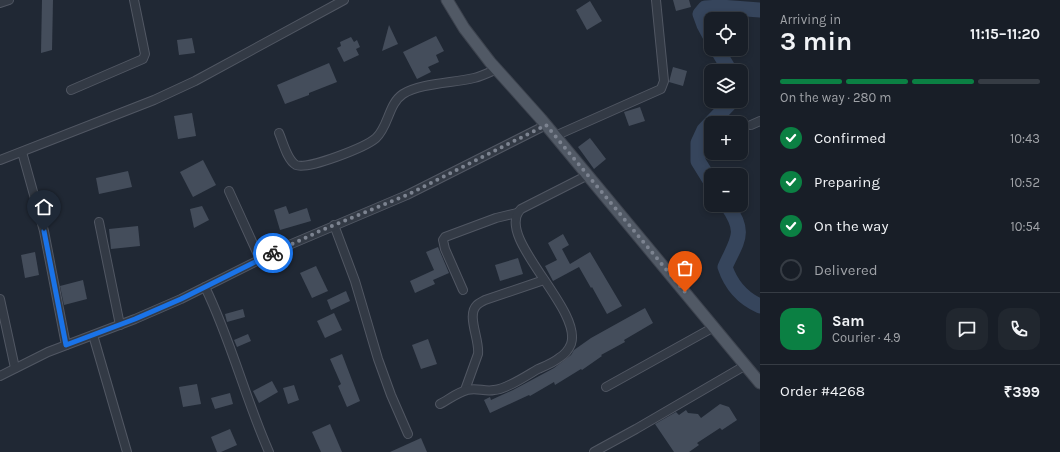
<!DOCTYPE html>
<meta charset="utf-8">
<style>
:root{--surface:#181e27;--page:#21272f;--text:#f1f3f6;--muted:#9fa2a7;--line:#363c44;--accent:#0b8043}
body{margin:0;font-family:Karla,sans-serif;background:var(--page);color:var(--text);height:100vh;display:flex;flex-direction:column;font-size:15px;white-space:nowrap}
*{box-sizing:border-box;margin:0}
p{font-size:13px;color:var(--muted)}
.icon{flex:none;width:22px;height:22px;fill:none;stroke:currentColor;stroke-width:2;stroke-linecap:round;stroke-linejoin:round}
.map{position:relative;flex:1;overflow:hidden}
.side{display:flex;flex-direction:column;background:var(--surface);width:300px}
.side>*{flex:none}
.tools{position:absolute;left:704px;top:12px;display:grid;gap:8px}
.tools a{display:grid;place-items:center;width:44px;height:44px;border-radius:8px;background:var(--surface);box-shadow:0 2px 6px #0003,0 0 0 1px var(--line);font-size:20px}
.pin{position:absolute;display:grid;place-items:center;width:34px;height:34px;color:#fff;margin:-41px -17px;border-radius:50% 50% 50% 0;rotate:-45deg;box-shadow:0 0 4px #0007}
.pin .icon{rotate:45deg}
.courier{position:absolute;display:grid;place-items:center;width:40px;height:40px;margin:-20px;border:3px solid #1a73e8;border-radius:50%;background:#fff;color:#222;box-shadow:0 1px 5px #0007}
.headline em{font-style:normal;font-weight:700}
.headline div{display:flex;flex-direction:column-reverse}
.headline{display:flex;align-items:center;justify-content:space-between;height:68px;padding:0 20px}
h1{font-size:26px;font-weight:700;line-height:30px}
.bar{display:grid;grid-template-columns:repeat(4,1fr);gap:6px 4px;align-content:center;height:48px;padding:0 20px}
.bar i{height:5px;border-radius:3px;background:var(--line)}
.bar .on{background:var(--accent)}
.bar p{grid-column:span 4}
.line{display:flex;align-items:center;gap:10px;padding:0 20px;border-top:1px solid var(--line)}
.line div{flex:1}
.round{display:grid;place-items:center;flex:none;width:42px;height:42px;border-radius:12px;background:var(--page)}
ol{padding:0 20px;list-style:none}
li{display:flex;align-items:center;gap:12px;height:44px}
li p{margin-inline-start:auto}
li .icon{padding:4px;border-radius:50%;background:var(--accent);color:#fff;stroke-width:4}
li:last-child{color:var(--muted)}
li i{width:22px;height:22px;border:2px solid var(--line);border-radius:50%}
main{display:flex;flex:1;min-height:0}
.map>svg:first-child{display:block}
</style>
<main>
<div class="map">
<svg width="760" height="452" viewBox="0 0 760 452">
<rect width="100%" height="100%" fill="#202834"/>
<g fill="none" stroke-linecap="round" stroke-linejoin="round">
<g stroke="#36455c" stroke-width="15">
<path d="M711,38l-7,-13 -4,-11 5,-6 15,-1 40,3"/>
<path d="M717,49l13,22"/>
<path d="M711,182l-13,-21v-18l6,-13 28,-29"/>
<path d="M727,205c20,28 10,35 -2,62 6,18 17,31 35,39"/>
</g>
</g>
<g fill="#444d5b">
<path d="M42,0h11l-1,50 -11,3z"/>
<path d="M673,0h16l2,7 -15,4z"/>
<path d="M590,1l12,20 -15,9 -11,-20z"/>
<path d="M389,25l9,19 -16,7z"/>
<path d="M436,36l8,15 -8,4 3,7 -11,5 3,5 -14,7 -14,-27z"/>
<path d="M351,37l3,5 3,-2 3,7 -4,2 3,6 -15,7 -7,-14 4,-2 -1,-4z"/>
<path d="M192,38l3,15 -16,2 -2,-15z"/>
<path d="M329,63l8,19 -28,11v2l-24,9 -8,-19z"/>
<path d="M673,67l14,4 -4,15 -14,-4z"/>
<path d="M640,107l5,14 -16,5 -5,-14z"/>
<path d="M192,113l4,23 -18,3 -4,-23z"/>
<path d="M590,138l16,21 -12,10 -16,-22z"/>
<path d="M203,160l13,25 -23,12 -13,-25z"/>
<path d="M128,171l4,16 -33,7 -3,-16z"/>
<path d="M202,206l7,14 -15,8 -4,-19z"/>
<path d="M286,206l3,8 18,-6 4,13 -31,9 -6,-20z"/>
<path d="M138,226l2,20 -29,3 -2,-20z"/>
<path d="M563,234l6,11 -7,4 8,15 20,-12 32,54 -15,8 -15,-27 -1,1 -12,-21 -26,14 -8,-15 12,-6 -9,-17z"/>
<path d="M438,247l11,26 -16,7 2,4 -20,9 -5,-12 24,-11 -8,-18z"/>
<path d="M35,252l4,23 -14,3 -4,-23z"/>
<path d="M518,258l5,16 -23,7 -5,-16z"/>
<path d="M316,266l12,25 -16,7 -12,-25z"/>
<path d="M83,280l4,19 -23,6 -4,-19z"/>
<path d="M346,291l4,10 -19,9 -4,-10z"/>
<path d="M645,308l8,15 -29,17 1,2 -24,13 1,1 -20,14 -1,-1 -26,16 -1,-3 -24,14 -1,-1 -39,18 -6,-13 6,-3 1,3 22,-10 41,-22 17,-13 3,-5 17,-12z"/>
<path d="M243,309l2,8 -18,5 -2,-8z"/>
<path d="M334,313l8,17 -17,8 -8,-17z"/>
<path d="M248,334l3,7 -14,6 -3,-7z"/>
<path d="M428,339l9,25 -16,5 -9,-24z"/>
<path d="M342,354l18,47 -13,6 -9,-21 3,-2 -11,-25z"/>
<path d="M272,381l6,11 -19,11 -6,-12z"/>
<path d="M197,384l4,20 -18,3 -4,-20z"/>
<path d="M294,385l5,15 -11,4 -5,-16z"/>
<path d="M230,393l3,11 -18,5 -4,-11z"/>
<path d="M720,404l9,3 8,13 -15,10 -2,-2 -23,15 2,2 -10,7h-15l-19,-28 21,-12 3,3 7,-5 2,3 10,1 3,4z"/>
<path d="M330,424l12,28h-21l-9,-20z"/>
<path d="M230,429l7,16 -16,7h-4l-6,-15z"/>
<path d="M421,438l6,14h-37z"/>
</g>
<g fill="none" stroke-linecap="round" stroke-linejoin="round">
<g stroke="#515763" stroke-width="10">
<g id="minor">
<path d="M0,3l9,-3"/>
<path d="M71,90l72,-31 2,-5 -11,-54"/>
<path d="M751,125l9,-4"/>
<path d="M279,133c4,9 8,27 17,32 12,5 70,-18 80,-27 13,-12 12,-34 27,-44 17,-11 51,-11 71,-16 8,-2 16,-6 23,-9"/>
<path d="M555,136l106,-47 3,-8 -8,-81"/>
<path d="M22,152l22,79 22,114"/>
<path d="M0,160l154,-60 41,-19 149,-81"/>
<path d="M229,191l31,68"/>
<path d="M99,222l21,103"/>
<path d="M334,225l21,56 23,78 13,36 17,39"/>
<path d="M205,287c26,53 40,111 64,165"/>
<path d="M463,290l-18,-41 -2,-9 2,-3 51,-19 21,-5"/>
<path d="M0,299l15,69"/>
<path d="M93,335l34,117"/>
<path d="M0,376l48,-24 87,-33 46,-20 108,-54 118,-50 139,-70"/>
<path d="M606,387l108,-60"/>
<path d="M465,390l13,-36c2,-14 -12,-39 -1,-49 2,-2 6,-4 8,-5l59,-20"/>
<path d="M440,404c8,-4 18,-12 27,-14 10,-3 17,2 27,0 13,-1 32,-14 44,-21 7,-3 15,-6 21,-11 5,-3 10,-9 12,-14 12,-35 -78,-108 -50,-135l67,-34"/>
<path d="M594,452l42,-23 110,-64"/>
</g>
</g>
<g stroke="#3d434e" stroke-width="13">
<path id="major" d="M447,0l17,28 26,34 51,57 219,264"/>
</g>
<use href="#minor" stroke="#333a45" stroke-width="8"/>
<use href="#major" stroke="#515965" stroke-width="11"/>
</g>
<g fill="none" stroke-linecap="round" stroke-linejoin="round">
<path stroke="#7c8390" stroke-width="4" stroke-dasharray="0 7.2" d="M273,253l49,-23 85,-35 139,-70 139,167"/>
<path stroke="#1a73e8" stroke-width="5" d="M44,231l22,114 69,-26 46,-20 92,-46"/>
</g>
</svg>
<div class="tools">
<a><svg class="icon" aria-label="locate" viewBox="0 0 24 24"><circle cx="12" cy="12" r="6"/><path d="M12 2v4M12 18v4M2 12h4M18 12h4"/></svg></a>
<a><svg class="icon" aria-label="layers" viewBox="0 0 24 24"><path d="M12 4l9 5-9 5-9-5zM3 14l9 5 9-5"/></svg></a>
<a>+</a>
<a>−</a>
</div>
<div class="pin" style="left:685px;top:292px;background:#ea580c"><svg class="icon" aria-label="bag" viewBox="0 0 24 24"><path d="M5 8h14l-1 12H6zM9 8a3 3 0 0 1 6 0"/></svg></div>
<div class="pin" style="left:44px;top:231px;background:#1f2937"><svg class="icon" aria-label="home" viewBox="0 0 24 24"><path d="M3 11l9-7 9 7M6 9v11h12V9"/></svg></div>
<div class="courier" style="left:273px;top:253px"><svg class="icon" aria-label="bike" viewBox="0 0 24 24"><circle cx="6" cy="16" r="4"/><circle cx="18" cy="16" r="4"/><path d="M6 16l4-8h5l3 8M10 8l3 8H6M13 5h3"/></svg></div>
</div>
<section class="side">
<div class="headline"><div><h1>3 min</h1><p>Arriving in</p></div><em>11:15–11:20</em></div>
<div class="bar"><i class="on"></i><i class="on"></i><i class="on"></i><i></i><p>On the way · 280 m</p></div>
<ol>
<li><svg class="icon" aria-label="check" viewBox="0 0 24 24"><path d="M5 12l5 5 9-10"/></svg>Confirmed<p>10:43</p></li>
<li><svg class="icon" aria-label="check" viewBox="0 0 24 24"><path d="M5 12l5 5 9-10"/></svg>Preparing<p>10:52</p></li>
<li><svg class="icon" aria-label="check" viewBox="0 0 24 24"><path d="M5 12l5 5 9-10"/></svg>On the way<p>10:54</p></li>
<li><i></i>Delivered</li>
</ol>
<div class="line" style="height:72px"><b class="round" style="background:var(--accent);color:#fff">S</b><div><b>Sam</b><p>Courier · 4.9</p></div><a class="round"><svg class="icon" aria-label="chat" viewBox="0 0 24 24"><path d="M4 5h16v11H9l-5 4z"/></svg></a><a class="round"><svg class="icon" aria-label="phone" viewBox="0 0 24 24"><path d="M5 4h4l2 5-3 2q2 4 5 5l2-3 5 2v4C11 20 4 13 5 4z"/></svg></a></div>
<div class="line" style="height:52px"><div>Order #4268</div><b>₹399</b></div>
</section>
</main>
